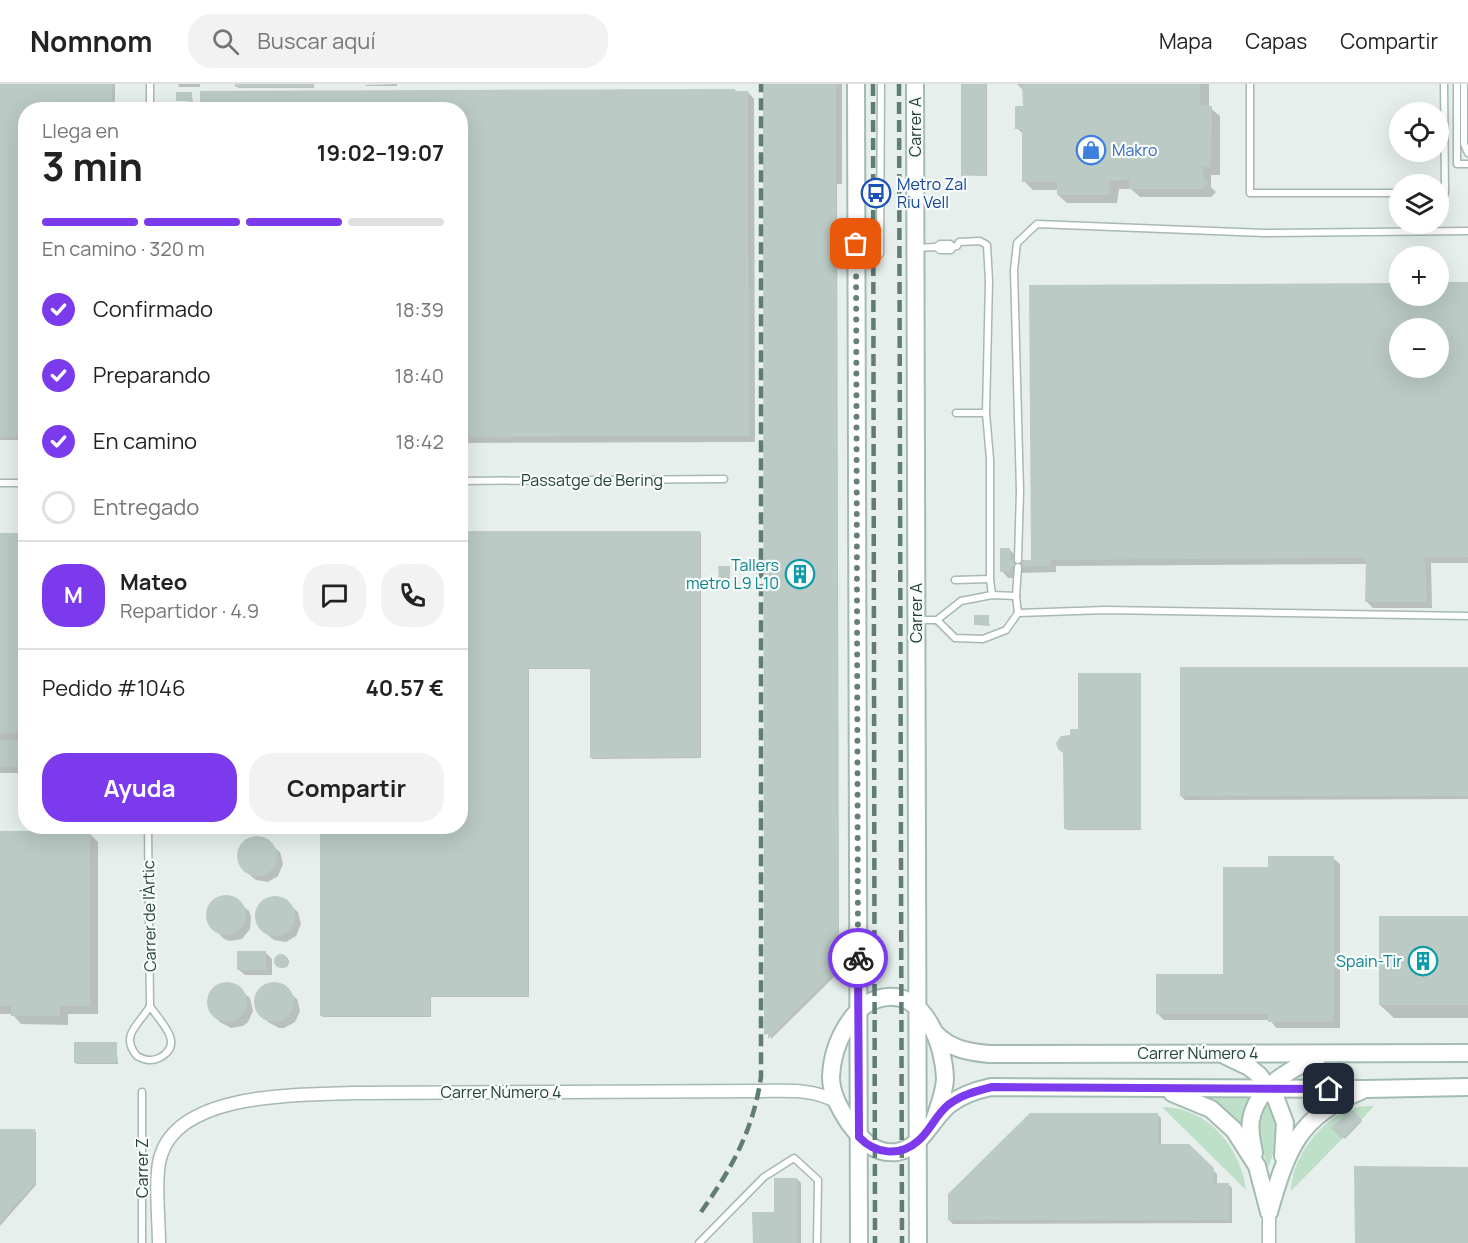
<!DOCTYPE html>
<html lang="es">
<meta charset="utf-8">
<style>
:root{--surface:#fff;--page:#f2f2f2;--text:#222;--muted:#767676;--line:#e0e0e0;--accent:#7c3aed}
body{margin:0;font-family:Manrope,sans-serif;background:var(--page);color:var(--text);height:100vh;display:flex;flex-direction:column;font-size:22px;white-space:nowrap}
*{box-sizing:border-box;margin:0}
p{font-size:20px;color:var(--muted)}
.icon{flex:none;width:33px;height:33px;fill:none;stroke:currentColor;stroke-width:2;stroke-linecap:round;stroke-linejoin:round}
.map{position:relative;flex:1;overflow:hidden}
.sheet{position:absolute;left:18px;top:18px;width:450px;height:732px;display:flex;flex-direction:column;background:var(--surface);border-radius:24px;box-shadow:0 6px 24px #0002}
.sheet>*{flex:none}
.tools{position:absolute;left:1389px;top:18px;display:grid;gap:12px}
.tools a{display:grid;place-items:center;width:60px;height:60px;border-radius:50%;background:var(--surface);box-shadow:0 6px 24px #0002;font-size:30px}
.pin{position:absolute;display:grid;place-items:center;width:51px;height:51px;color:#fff;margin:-26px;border-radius:12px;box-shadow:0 3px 9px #0006}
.courier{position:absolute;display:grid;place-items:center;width:60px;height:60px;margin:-30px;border:4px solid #7c3aed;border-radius:50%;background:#fff;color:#222;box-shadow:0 2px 8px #0007}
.overview em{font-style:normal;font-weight:700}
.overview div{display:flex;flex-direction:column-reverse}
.overview{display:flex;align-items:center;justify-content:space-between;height:102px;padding:0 24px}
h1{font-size:39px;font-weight:700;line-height:45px}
.bar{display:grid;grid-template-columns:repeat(4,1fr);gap:9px 6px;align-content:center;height:72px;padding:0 24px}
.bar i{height:8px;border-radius:4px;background:var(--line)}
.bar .current{background:var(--accent)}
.bar p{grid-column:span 4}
.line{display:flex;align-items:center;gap:15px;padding:0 24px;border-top:2px solid var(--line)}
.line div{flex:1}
.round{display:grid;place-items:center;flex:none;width:63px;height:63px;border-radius:24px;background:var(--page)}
ol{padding:0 24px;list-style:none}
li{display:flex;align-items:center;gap:18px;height:66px}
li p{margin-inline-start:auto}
li .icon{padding:6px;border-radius:50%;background:var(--accent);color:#fff;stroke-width:4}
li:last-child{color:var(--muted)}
li i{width:33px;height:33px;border:3px solid var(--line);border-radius:50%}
.action{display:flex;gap:12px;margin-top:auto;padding:12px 24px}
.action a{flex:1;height:69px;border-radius:24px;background:var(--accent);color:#fff;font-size:24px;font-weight:700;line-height:69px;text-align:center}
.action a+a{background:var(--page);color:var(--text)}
header{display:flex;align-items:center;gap:36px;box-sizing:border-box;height:84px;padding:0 30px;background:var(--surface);border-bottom:2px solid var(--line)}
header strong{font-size:28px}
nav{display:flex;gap:33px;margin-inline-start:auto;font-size:21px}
.search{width:420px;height:54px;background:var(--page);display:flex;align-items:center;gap:15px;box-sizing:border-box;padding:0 21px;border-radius:24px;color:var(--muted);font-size:22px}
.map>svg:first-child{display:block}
</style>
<header>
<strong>Nomnom</strong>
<div class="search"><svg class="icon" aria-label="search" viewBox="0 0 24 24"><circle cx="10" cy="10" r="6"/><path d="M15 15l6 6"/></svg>Buscar aquí</div>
<nav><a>Mapa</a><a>Capas</a><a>Compartir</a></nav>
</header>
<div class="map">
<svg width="1468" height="1159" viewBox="0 0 1468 1159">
<rect width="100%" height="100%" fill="#e6efeb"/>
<g fill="#bfe0c8">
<path d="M1205,1014h46l-5,36z"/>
<path d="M1269,1017l9,19 -1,23 -9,25c-7,-24 -15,-44 1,-67z"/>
<path d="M1374,1022l-12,13 -8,-8h-5l-17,17 10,11 -51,52c0,-33 32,-75 64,-83 6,-2 13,-2 19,-2z"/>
<path d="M1162,1023c45,0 78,39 84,83z"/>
</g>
<g fill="#0003" fill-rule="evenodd">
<path d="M0,0h115v26h-89v330h-26z"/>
<path d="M178,0h22v3h-21z"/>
<path d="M237,0h77v4h-76z"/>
<path d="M397,0v2h-31l-1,-1z"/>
<path d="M764,0h78v100h-5l2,788 -68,67 -1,-7 -5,3z"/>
<path d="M963,0h24v92l-24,-1z"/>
<path d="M1017,0h192v23l11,9v59h-9v12l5,5 -5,5h-71l-9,-8h-12l-2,14h-50l-9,-8v-5h-25l-9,-9v-46l-7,-7 7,-21v-16z"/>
<path d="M735,6l2,2h11l6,7 1,343 -295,1v-333z"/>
<path d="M191,9l2,9 -15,-2z"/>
<path d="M1468,200v279h-37l1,45h-59l-6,-6v-38l-311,2v6l-40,1 -1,5h-7l-6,-7 7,-22 7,7v6h17l367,-266h38zM1400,244h38v40h-38z"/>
<path d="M700,448l1,2v224l-108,1 -2,-2 1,-88h-63v328h-98v20h-108l-2,-1 139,-190v-293z"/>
<rect x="0" y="451" width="26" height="238"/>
<path d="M988,533l2,9 -14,-1z"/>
<path d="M1468,584v131l-283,1 -4,-4z"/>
<path d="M1140,591l1,1v154h-74l-2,-2 6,-92 9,-5z"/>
<path d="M0,749h89l9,9v172h-30v11l-47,-1 -9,-10h-12z"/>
<path d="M256,753l6,1 18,14 3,12 -5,12 -10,6 -12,-2 -5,-4 -7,-7 -5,-11v-6l6,-10z"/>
<path d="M1333,774l7,6v164h-64l-6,-8h-106l-6,-6 67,-39 44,-106z"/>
<path d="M231,812l18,15 2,6 -1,12 -8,10 -12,2 -6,-2 -15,-16 -2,-12 2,-6 9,-8z"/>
<path d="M280,813l18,15 3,12 -5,12 -10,6 -12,-2 -5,-4 -7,-7 -6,-11 3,-12 4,-4 5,-4z"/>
<path d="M1468,834v100h-74l-14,-13z"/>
<path d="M265,868l7,7v16h-27l-7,-6z"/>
<circle cx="283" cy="878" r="6"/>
<path d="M232,900l18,14 3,13 -5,11 -5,4 -12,2 -11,-6 -7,-7 -3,-5 -2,-11 6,-11 5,-3z"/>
<path d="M279,900l18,15 3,12 -5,11 -11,6h-5l-11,-6 -7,-7 -4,-5 -1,-12 6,-10 5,-3z"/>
<path d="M116,959l2,21h-41l-1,-1z"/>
<path d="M1353,1028l9,9 -17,18 -12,-11z"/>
<path d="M1157,1030l4,4v28h27l29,28v10h11l4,4v35l-279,1 -4,-4z"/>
<path d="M0,1046h34l2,2v53l-36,41z"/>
<path d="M797,1095l4,4v60h-47l22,-29z"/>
</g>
<g fill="#bbcac4" fill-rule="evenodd">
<path d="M0,0h112v26h-86v327h-26z"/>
<rect x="235" y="0" width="78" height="3"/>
<path d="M763,0h73l2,886 -70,69v-9l-4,5z"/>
<path d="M961,0h25v91l-25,1z"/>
<path d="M1022,0h178v21l12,1 -1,61h-8v10l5,6 -6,6h-73v-9l-19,1 -1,14h-52v-13h-35v-53h-7v-23h8z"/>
<path d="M735,5v2h13l1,345 -289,1v-327h-260v-19z"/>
<rect x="176" y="8" width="16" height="9"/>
<path d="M1438,198h30v275l-43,1 2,44h-62l1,-44 -316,2v6l-40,1v5h-10v-24h10v12h21l-2,-275 371,-2v13h38zM1400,244h38v40h-38z"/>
<path d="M460,447h240v226l-110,1v-90h-62v328h-98v20h-110v-190h140z"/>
<rect x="0" y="449" width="26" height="200"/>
<path d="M718,482h12v13h-11z"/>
<rect x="974" y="531" width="15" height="10"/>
<rect x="1180" y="583" width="288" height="129"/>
<path d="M1078,589h63v156h-77l-1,-76 -5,-4 -2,-6 5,-7 9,-1v-6h8z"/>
<rect x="0" y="656" width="26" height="27"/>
<path d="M0,747h90v175h-30v10h-49v-10h-11z"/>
<circle cx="257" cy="772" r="20"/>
<path d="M1268,772h66v166h-66v-8h-112v-40h67v-107h45z"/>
<circle cx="226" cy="831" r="20"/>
<circle cx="275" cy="832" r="20"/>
<rect x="1379" y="832" width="89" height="89"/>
<rect x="237" y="867" width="29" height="19"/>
<circle cx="281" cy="877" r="7"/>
<circle cx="227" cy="918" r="20"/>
<circle cx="274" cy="918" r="20"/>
<rect x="74" y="958" width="43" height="21"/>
<path d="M1349,1027h5l8,8 -20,20 -11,-11z"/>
<path d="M1030,1029h128v31h31l25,24v15h15v37h-281v-26z"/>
<path d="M0,1045h35v54l-35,40z"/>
<path d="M1354,1082l114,1v76h-113z"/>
<path d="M774,1094h23v65h-44l-1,-31h22z"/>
</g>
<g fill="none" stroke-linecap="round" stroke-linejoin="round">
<g stroke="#a8b8b2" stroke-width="9">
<g id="lane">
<path d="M150,0v26"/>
<path d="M1250,0v109h150"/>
<path d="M1457,0v80h11"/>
<path d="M1464,0v60l4,9"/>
<path d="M1438,109h7l-1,-109"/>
<path d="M936,163l4,-3h10l3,3"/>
<path d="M916,164l20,-1 4,3h11l2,-3 4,-1 2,-4 21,-1 7,4 2,36 -3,132"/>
<path d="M859,181l21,-11 1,-170"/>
<path d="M460,397l264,-2"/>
<path d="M0,399h26"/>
<path d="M1018,476l2,-69 -6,-221 3,-27 20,-19 227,9 204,-2"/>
<path d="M1018,483l-2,29 2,17 88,-3 362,6"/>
<path d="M990,495l2,16"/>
<path d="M955,496l35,-1v-120l-4,-46h-30"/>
<path d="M918,536h19l24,-19 31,-6 24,1"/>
<path d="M937,536l18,18 28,1 23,-9 12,-17"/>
<path d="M148,742l2,180"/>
<path d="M150,922c9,15 37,38 9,52 -8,4 -15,2 -22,-2 -18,-21 3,-32 13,-50z"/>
<path d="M142,1008v151"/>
<path d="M699,1159l65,-66 30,-19 24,22 -1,63"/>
</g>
</g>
<g stroke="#a8b8b2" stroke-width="15">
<g id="street">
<path d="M1269,1128v31"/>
<path d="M159,1159c0,-22 -5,-69 2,-88 20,-63 138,-60 192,-62l406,-2c27,0 53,-3 78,11"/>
</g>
</g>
<g stroke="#a4bbb3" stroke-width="20">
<g id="secondary">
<path d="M856,0l3,1159"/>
<path d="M915,0l3,1159"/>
<path d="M935,949c15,16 33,19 54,21l479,-1"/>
<path d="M1226,972l23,11 10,8 17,24 9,24 -2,33"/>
<path d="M1172,1009l39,16 23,21 23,36 12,46"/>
<path d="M935,1034c4,-13 10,-27 10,-40 -1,-31 -19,-85 -58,-81 -35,3 -55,49 -56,80 0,17 9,32 18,46 12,16 25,32 48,29 25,-4 34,-33 53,-48 12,-9 27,-14 41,-17l375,2 102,-2"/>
<path d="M1254,1069c-2,-11 -5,-22 -3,-33 6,-34 40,-51 68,-64"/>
<path d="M1269,1128c18,-62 29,-96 92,-121"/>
</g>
</g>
<use href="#lane" stroke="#fff" stroke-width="6"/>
<use href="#street" stroke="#fff" stroke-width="12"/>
<use href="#secondary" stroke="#fff" stroke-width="16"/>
<g stroke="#5f7d75" stroke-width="4.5" stroke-dasharray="12 6" stroke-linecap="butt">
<path d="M873,0l2,1159"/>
<path d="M899,0l3,1159"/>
<path d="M701,1128c31,-44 52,-81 60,-135v-993"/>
</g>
</g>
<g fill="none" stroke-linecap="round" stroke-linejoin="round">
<path stroke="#687f78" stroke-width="6" stroke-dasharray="0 10.8" d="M856,160l2,714"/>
<path stroke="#7c3aed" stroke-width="8" d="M858,874l1,179c16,17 41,20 59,4 12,-10 17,-25 30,-36 13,-10 28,-14 44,-18l337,2"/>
</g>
<defs>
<g id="shop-ring" transform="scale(1.5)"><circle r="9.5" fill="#f7fbf9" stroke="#3f7fe0" stroke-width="1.5"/><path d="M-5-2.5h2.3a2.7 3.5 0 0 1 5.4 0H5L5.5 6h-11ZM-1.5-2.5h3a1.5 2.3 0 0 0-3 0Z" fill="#3f7fe0"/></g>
<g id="bus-ring" transform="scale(1.5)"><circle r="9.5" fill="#f7fbf9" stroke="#1a4fb4" stroke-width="1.5"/><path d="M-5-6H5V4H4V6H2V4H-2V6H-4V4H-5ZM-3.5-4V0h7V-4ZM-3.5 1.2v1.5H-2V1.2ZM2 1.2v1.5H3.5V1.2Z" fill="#1a4fb4"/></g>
<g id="building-ring" transform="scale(1.5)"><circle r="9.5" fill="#f7fbf9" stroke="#0f9aa8" stroke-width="1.5"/><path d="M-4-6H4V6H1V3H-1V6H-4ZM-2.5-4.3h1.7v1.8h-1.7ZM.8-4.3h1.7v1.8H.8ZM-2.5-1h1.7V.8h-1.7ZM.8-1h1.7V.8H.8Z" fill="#0f9aa8"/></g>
</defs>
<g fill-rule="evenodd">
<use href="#shop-ring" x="1091" y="66"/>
<use href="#bus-ring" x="876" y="109"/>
<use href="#building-ring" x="800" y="490"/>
<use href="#building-ring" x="1423" y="877"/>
</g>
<g text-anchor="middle" stroke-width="4.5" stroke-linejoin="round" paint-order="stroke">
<g font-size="16" fill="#24423a" stroke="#f7fbf9">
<text transform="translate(915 43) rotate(-90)" y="6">Carrer A</text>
<text x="592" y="402">Passatge de Bering</text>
<text transform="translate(916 529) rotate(-90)" y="6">Carrer A</text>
<text transform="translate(149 832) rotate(-91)" y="6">Carrer de l'Àrtic</text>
<text x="1198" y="975">Carrer Número 4</text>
<text x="501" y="1014">Carrer Número 4</text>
<text transform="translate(142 1084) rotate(-90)" y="6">Carrer Z</text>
</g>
<g font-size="16" fill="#366cbe" stroke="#f7fbf9" text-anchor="start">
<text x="1112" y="72">Makro</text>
</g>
<g font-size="16" fill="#164399" stroke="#f7fbf9" text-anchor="start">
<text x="897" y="106">Metro Zal<tspan x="897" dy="18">Riu Vell</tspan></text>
</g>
<g font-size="16" fill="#0d838f" stroke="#f7fbf9" text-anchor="end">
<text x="779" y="487">Tallers<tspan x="779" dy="18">metro L9 L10</tspan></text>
<text x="1402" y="883">Spain-Tir</text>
</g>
</g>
</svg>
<div class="tools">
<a><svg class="icon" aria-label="locate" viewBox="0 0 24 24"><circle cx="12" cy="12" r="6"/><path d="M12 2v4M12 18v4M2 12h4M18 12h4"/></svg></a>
<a><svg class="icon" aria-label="layers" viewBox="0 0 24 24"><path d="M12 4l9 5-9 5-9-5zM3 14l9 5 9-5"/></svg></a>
<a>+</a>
<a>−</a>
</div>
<div class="pin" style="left:856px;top:160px;background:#ea580c"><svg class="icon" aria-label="bag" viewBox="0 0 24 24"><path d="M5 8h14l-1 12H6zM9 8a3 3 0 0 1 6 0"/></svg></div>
<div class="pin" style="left:1329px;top:1005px;background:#1f2937"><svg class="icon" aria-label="home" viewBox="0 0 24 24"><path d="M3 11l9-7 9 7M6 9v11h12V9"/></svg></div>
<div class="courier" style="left:858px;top:874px"><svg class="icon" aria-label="bike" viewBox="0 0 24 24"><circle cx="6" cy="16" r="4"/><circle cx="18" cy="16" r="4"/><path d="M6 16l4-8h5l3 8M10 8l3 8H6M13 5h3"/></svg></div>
<section class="sheet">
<div class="overview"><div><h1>3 min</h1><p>Llega en</p></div><em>19:02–19:07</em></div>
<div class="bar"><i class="current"></i><i class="current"></i><i class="current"></i><i></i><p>En camino · 320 m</p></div>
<ol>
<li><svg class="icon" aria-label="check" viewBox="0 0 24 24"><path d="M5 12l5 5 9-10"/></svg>Confirmado<p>18:39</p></li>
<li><svg class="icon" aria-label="check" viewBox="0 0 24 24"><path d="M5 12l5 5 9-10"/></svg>Preparando<p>18:40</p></li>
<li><svg class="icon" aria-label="check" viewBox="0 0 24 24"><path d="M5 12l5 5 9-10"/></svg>En camino<p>18:42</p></li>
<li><i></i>Entregado</li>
</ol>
<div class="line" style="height:108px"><b class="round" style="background:var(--accent);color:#fff">M</b><div><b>Mateo</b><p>Repartidor · 4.9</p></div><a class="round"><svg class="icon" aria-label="chat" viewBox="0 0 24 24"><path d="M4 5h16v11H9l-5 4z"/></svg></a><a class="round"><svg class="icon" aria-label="phone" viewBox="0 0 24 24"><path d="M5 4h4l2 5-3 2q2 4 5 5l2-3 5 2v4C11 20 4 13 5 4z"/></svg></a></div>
<div class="line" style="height:78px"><div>Pedido #1046</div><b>40.57 €</b></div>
<div class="action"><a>Ayuda</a><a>Compartir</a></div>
</section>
</div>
